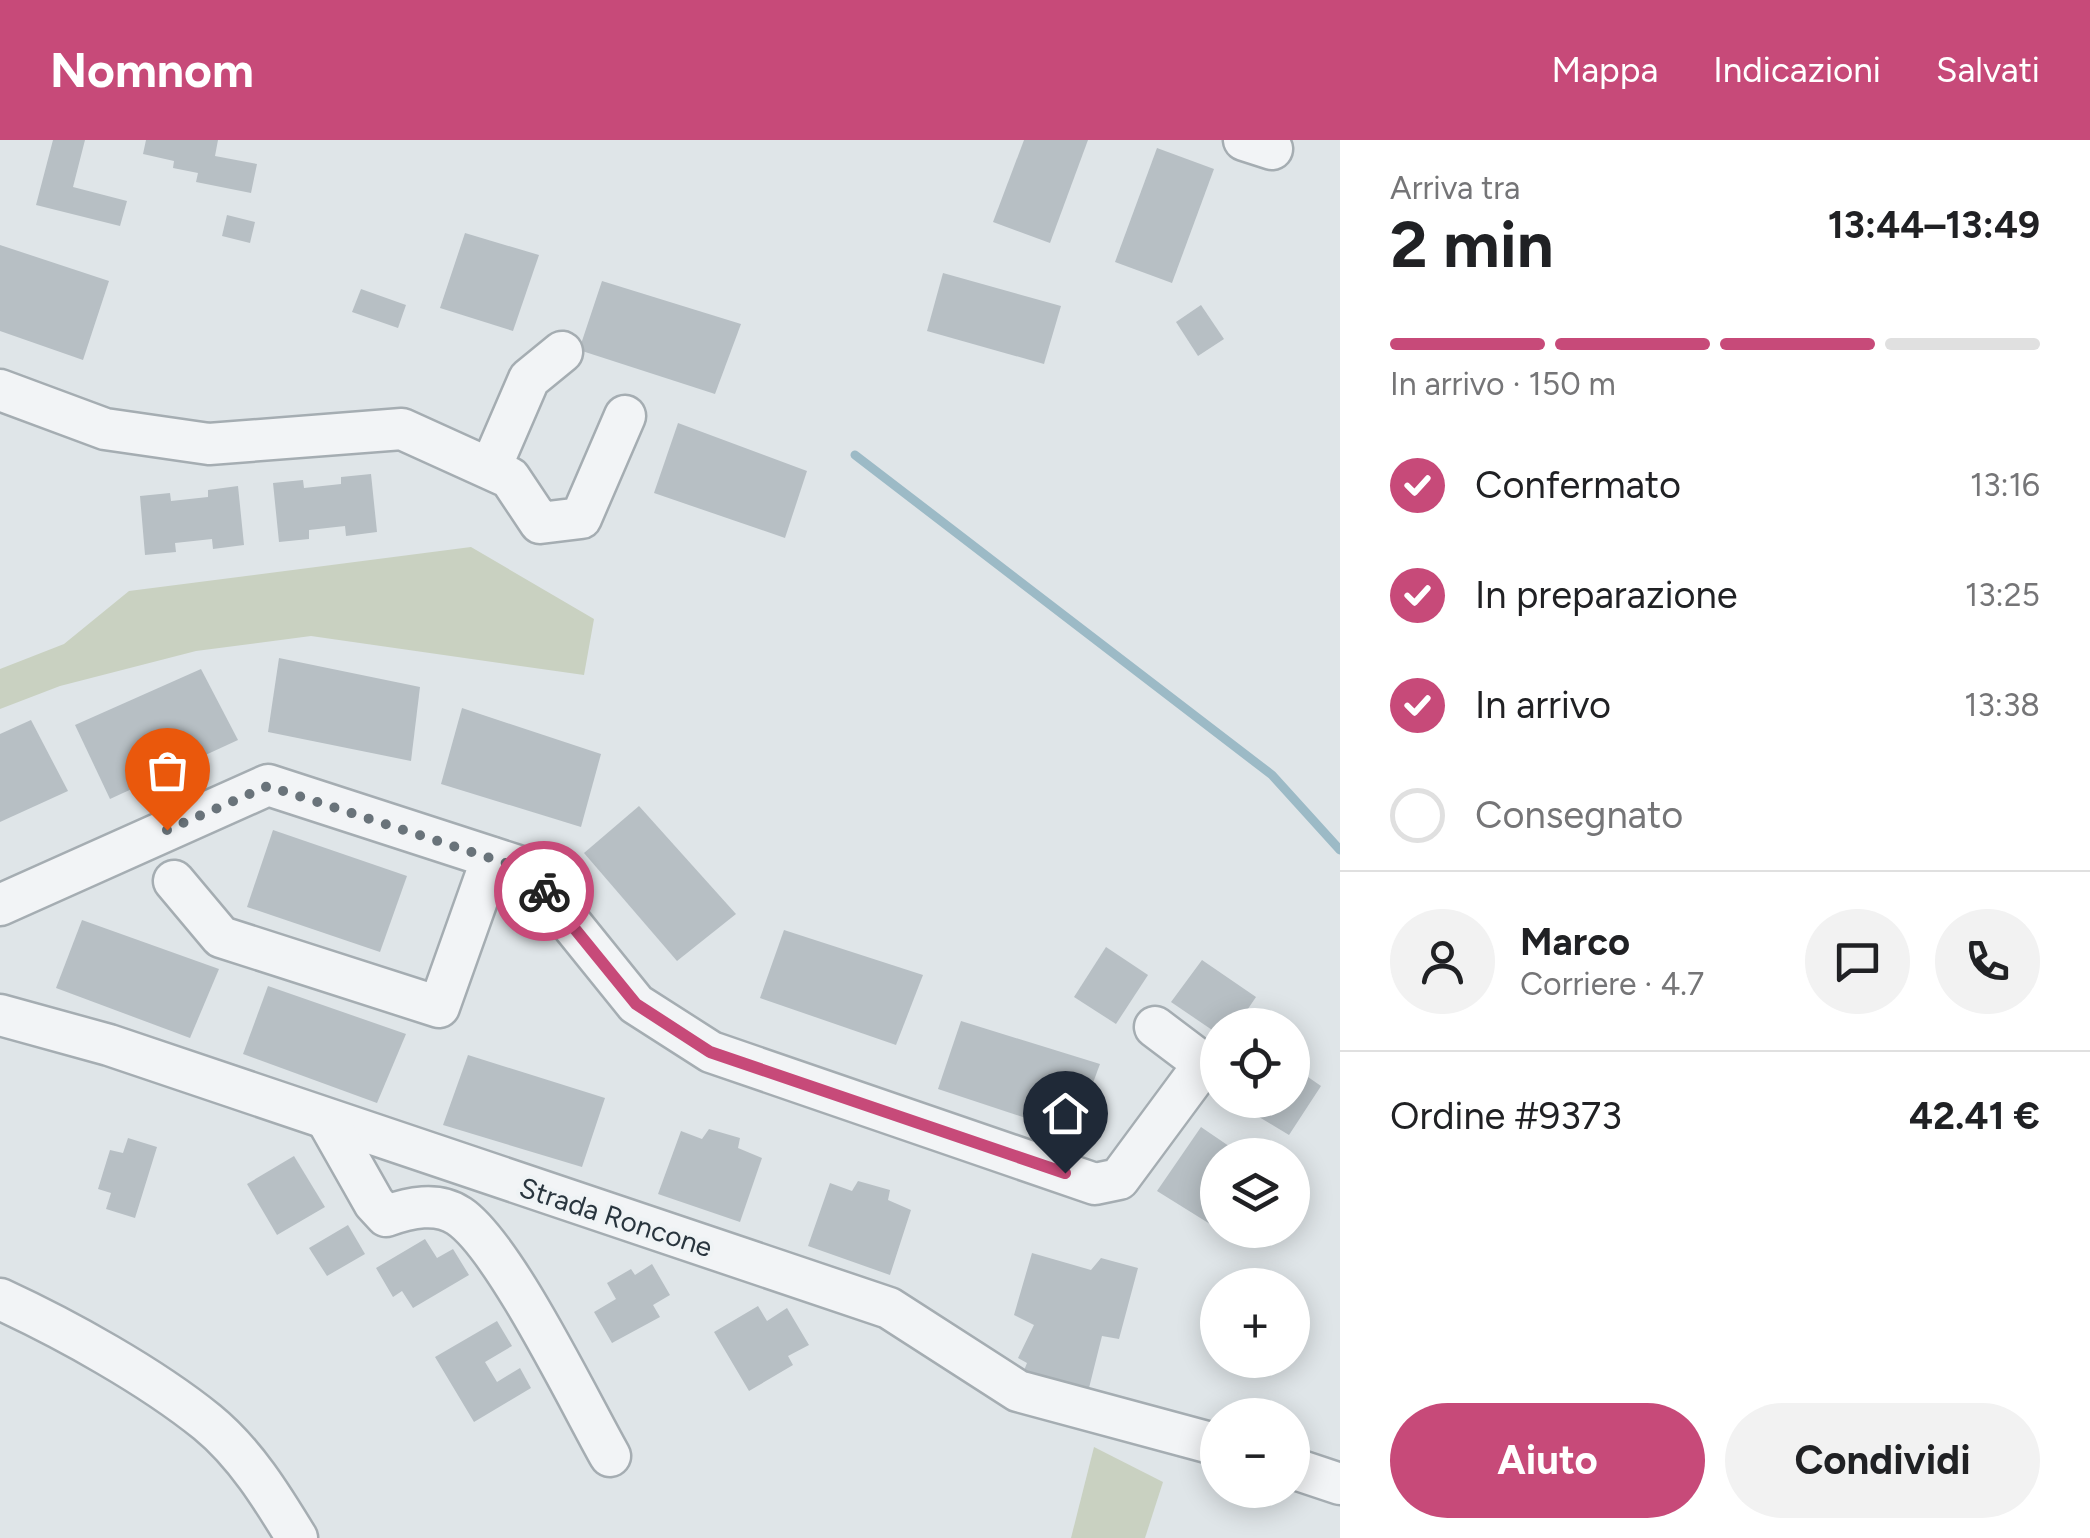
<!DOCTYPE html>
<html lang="it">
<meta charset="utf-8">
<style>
:root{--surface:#fff;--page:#f2f2f2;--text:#202124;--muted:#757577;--line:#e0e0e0;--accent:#c74a79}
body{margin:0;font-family:Figtree,sans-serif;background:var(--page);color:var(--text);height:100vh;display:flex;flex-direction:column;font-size:38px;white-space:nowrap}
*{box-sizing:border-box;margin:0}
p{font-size:32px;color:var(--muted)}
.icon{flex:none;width:55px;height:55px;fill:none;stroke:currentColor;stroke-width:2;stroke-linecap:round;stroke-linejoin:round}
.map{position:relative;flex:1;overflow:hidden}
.details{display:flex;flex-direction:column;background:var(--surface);width:750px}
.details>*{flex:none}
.tools{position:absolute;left:1200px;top:868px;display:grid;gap:20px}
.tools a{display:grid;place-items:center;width:110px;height:110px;border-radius:50%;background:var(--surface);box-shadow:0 5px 25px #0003;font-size:50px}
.pin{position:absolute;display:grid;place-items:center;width:85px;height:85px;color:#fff;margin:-102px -42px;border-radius:50% 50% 50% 0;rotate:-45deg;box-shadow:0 0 10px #0007}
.pin .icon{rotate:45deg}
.courier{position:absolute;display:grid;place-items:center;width:100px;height:100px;margin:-50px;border:8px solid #c74a79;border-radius:50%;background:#fff;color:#222;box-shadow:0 2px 12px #0007}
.head em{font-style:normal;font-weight:700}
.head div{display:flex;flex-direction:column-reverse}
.head{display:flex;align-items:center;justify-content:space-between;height:170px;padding:0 50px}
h1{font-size:65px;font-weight:700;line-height:75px}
.bar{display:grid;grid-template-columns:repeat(4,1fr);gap:15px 10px;align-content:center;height:120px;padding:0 50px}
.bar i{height:12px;border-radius:8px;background:var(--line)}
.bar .active{background:var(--accent)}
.bar p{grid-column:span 4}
.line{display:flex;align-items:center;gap:25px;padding:0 50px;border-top:2px solid var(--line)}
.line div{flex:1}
.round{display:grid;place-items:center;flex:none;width:105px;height:105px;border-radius:52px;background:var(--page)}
ol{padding:0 50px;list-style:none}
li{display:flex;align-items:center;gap:30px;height:110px}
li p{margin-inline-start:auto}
li .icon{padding:10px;border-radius:50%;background:var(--accent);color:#fff;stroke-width:4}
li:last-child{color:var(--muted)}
li i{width:55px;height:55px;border:5px solid var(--line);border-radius:50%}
.primary-button{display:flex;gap:20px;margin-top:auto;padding:20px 50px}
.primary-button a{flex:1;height:115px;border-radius:60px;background:var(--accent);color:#fff;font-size:40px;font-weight:700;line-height:115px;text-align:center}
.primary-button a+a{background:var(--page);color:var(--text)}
header{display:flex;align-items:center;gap:60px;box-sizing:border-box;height:140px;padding:0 50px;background:var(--accent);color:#fff}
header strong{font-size:48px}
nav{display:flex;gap:55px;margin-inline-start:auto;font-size:35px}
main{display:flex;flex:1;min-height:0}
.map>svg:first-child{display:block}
</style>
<header>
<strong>Nomnom</strong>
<nav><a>Mappa</a><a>Indicazioni</a><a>Salvati</a></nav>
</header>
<main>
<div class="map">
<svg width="1340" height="1398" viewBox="0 0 1340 1398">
<rect width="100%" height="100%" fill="#dfe5e8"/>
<g fill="#c9d1c1">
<path d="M471,407l123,72 -10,56 -273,-39 -115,15 -136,35 -60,23v-40l64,-25 65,-53z"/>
<path d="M1094,1307l69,35 -18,56h-74z"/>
</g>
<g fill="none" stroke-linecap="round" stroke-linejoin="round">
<path stroke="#9cbac6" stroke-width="9" d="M855,315l417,320 68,75"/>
</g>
<g fill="#b7bfc4">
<path d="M53,0h32l-12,47 54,14 -7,25 -84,-21z"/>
<path d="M146,0h72l-3,16 42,8 -6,29 -55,-11 2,-9 -25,-5 1,-7 -31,-7z"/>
<path d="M1024,0h64l-38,103 -57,-21z"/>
<path d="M1157,8l57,21 -42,114 -57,-21z"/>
<path d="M227,75l28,7 -5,21 -28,-7z"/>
<path d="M465,93l74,22 -26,76 -73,-23z"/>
<path d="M0,105l109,36 -26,79 -83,-29z"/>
<path d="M943,133l118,33 -17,58 -117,-33z"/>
<path d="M602,141l139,43 -26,70 -136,-44z"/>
<path d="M361,149l45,16 -8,23 -46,-16z"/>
<path d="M1201,165l23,34 -26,17 -22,-34z"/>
<path d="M678,283l129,48 -22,67 -131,-45z"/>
<path d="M371,334l6,58 -31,4 -1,-10 -36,4v9l-30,3 -6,-59 30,-3 1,8 37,-4v-7z"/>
<path d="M238,346l6,59 -31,4 -1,-10 -37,4 1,9 -31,3 -5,-59 30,-3 1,8 37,-4v-7z"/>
<path d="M279,518l141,29 -9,74 -143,-29z"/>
<path d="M201,529l37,71 -128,59 -35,-74z"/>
<path d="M462,568l139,46 -20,73 -140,-43z"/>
<path d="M31,580l37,71 -68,31v-88z"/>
<path d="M639,666l97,108 -59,47 -93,-108z"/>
<path d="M273,690l134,46 -27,76 -133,-45z"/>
<path d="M82,780l137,49 -29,69 -134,-50z"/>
<path d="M784,790l139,45 -27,70 -136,-47z"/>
<path d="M1106,807l42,28 -32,49 -42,-27z"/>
<path d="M1202,820l54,37 -19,28h-19v9l-47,-32z"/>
<path d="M268,846l138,48 -29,69 -134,-49z"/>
<path d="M961,881l139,43 -26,70 -136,-45z"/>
<path d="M468,915l137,43 -23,69 -139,-42z"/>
<path d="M1292,926l29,20 -32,49 -45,-27 6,-8h42z"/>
<path d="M1201,987l41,28h-24v74l-61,-38z"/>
<path d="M709,989l31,9 -2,10 24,10 -22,64 -82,-28 23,-63 21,8z"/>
<path d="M128,998l29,9 -22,71 -29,-9 5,-16 -13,-4 12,-39 13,3z"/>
<path d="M294,1016l31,51 -48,28 -30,-51z"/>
<path d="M858,1041l32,9 -2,10 23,10 -21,65 -82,-29 22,-63 22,8z"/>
<path d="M348,1085l17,29 -38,22 -18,-28z"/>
<path d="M425,1099l12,19 16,-9 16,26 -56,33 -11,-17 -9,6 -17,-29z"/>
<path d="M1032,1113l59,17 10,-12 37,10 -19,71 -17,-3 -15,60 -64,-23 4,-10 -9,-5 16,-33 -20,-10z"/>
<path d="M652,1124l18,31 -17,10 7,12 -48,26 -18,-31 22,-13 -9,-16 24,-14 4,6z"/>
<path d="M758,1166l9,15 20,-13 22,37 -21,11 5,9 -44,26 -35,-59z"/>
<path d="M497,1181l15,25 -27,16 12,20 23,-14 11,20 -57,34 -39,-65z"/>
</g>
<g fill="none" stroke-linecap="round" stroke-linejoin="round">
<g stroke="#a5adb2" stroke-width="45">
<g id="minor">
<path d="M1244,0l28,9"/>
<path d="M0,250l105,39 104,15 193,-15 108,49 30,45 41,-5 44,-102"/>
<path d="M491,327l38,-88 33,-27"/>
<path d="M174,741l47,56 218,70 53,-149"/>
<path d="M0,765l268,-120 259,84 109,135 75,48 384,132 24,-5 85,-115 -49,-37"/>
<path d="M0,875l109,30 780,263 129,83 200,54"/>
<path d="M327,980l47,83 12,13c23,-8 51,-15 73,0 45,30 121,187 151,240"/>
<path d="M0,1159c67,31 150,77 207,123 38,31 65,75 90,116"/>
<path d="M1292,1328l48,16"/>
</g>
</g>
<use href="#minor" stroke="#f2f4f6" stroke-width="40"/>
</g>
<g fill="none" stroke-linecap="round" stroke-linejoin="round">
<path stroke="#69737a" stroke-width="10" stroke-dasharray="0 18" d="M167,690l101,-44 259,84 17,21"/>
<path stroke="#c74a79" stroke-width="12" d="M544,751l92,113 74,48 355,121"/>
</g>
<g text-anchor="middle" stroke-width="8" stroke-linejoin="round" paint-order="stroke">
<g font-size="28" fill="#29353e" stroke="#eff3f5">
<text transform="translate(616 1077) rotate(18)" y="10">Strada Roncone</text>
</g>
</g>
</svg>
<div class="tools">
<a><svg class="icon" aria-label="locate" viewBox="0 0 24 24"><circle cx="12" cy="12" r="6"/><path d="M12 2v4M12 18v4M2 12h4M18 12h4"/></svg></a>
<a><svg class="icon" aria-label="layers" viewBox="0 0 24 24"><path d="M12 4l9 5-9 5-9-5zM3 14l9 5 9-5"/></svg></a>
<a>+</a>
<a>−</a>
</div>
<div class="pin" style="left:167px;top:690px;background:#ea580c"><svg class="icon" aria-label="bag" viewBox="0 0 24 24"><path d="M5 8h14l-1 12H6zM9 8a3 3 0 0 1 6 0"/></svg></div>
<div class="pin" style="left:1065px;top:1033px;background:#1f2937"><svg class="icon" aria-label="home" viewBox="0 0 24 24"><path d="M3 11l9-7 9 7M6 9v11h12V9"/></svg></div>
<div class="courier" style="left:544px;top:751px"><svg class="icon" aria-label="bike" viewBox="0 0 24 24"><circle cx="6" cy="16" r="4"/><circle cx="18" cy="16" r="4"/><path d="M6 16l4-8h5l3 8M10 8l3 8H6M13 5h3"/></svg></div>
</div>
<section class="details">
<div class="head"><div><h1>2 min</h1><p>Arriva tra</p></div><em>13:44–13:49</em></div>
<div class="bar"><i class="active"></i><i class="active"></i><i class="active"></i><i></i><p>In arrivo · 150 m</p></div>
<ol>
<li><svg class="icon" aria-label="check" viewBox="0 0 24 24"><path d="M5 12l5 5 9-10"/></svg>Confermato<p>13:16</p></li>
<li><svg class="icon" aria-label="check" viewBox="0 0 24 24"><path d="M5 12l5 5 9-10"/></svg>In preparazione<p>13:25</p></li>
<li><svg class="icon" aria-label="check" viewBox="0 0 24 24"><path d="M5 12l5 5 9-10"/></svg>In arrivo<p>13:38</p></li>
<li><i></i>Consegnato</li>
</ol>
<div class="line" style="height:180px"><a class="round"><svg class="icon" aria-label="person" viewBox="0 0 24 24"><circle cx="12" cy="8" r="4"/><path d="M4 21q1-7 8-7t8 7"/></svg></a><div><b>Marco</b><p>Corriere · 4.7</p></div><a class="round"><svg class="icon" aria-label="chat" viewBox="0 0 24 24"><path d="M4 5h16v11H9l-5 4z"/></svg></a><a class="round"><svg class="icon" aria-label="phone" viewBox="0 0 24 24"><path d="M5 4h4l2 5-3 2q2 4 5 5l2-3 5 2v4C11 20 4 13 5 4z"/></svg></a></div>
<div class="line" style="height:130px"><div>Ordine #9373</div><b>42.41 €</b></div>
<div class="primary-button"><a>Aiuto</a><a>Condividi</a></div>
</section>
</main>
